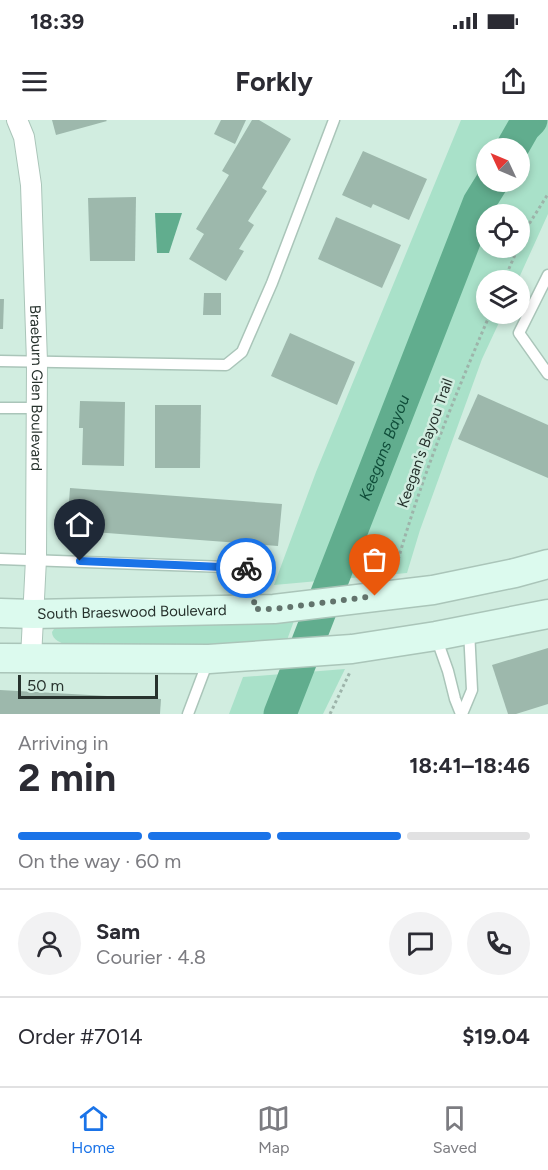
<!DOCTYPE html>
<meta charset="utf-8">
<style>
:root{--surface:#fff;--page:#f2f2f3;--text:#2b2b33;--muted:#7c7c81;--line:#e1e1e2;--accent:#1a73e8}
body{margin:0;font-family:Figtree,sans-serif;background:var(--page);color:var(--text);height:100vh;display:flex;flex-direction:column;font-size:22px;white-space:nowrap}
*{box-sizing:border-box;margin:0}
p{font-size:20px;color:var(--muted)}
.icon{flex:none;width:33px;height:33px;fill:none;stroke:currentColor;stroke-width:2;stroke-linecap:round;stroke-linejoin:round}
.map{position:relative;height:594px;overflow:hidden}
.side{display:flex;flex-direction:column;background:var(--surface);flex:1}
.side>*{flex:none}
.needle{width:39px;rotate:314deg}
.tools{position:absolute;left:476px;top:18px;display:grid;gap:12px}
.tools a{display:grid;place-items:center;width:54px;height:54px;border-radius:50%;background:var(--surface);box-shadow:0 3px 9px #0003;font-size:30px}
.scale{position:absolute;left:18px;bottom:15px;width:140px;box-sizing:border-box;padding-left:6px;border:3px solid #27322d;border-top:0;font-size:16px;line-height:21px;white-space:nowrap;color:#27322d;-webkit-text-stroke:4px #d1ede0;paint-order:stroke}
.pin{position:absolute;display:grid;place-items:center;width:51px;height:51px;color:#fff;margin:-62px -26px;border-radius:50% 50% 50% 0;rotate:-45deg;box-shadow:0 0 6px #0007}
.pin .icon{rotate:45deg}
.courier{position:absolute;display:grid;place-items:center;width:60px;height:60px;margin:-30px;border:4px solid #1a73e8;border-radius:50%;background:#fff;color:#222;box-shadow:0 2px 8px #0007}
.head em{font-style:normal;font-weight:700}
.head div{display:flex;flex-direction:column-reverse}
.head{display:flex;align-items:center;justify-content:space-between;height:102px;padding:0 18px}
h1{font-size:39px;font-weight:700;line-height:45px}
.bar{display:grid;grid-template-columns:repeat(4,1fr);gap:9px 6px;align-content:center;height:72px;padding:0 18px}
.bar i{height:8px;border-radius:4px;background:var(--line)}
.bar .on{background:var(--accent)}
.bar p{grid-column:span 4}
.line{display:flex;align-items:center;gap:15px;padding:0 18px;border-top:2px solid var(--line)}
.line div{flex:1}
.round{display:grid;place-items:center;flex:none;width:63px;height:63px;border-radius:32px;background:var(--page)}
.status{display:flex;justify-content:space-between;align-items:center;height:42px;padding:0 30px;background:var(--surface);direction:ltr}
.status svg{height:16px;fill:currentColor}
header{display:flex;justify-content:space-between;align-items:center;height:78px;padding:0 18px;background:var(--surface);font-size:27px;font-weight:700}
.dock{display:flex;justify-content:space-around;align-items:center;height:84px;border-top:2px solid var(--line);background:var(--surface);font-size:16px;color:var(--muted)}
.dock a{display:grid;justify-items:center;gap:3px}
.dock .on{color:var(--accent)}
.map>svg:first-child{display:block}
</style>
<div class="status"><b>18:39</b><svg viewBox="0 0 49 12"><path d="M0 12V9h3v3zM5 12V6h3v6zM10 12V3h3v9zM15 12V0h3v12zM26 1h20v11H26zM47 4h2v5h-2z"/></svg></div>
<header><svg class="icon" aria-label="menu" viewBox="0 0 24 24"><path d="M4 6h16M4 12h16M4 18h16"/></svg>Forkly<svg class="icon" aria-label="share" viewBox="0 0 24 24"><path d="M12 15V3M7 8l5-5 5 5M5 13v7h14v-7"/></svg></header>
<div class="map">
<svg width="548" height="594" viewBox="0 0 548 594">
<rect width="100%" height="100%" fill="#d1ede0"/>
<g fill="#a9e1c9" fill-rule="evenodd">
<path d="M461,0h87v94l-30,66h-32v34h17l-21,45 -62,171 -13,43 -133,12 42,-113zM519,28v34h-33v-34zM519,94v34h-33v-34z"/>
<path d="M295,498l-8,22 -35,5 -184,1c-6,-3 -16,-6 -16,-14l2,-3 15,-6z"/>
<path d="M345,549l-22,45h-94l14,-37z"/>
</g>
<path fill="#61ad8e" d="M155,93h27l-13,40h-12z"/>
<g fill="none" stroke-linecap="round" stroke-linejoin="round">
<g stroke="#61ad8e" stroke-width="33">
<path d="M512,28l12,-21 7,-7"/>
<path id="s1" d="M280,594l199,-511 13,-21"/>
</g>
</g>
<g fill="#9db8ac">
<path d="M52,0h54l1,1 -51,14z"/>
<path d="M221,0h25l-11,24 -21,-10z"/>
<path d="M252,0h7l32,19 -29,49 5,3 -19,30 6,4 -15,24 5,2 -18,30 -37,-22 15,-25 -8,-5 33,-54 -7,-4z"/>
<path d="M363,31l64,28 -18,41 -36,-16 -2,4 -29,-13z"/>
<path d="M136,77l-1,64h-45l-2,-63z"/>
<path d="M336,97l65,28 -19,43 -64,-29z"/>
<path d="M204,173h17v22h-18z"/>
<path d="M0,179h4l-1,30h-3z"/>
<path d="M290,213l65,29 -18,43 -66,-29z"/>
<path d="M478,274l70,31v53l-90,-39z"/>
<path d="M80,281l45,1 -1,64 -42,-1 1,-37h-4z"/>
<path d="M155,285h46l-1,63h-45z"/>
<path d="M70,368l212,16 -4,42 -211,-16z"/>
<path d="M548,528v56l-32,10h-8l-16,-49z"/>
<path d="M0,570l161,9 -1,15h-160z"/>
</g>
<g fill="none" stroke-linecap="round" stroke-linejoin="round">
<g stroke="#aac5b9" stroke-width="13">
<g id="lane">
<path d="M548,155l-29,58 29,41"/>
<path d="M0,241l226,4 16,-13 30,-69 62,-163"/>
<path d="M0,288h37"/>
<path d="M0,439l255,9 -1,41"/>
<path d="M436,517l12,34 7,28 6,15"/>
<path d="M188,594l20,-53"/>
<path d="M462,594l10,-24 -3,-60"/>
</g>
</g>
<g stroke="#aac5b9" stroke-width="22">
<g id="street">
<path id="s2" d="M17,0l7,17 7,48 6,177 -1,197 -5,99"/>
</g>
</g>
<g stroke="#aac5b9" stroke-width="31">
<g id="secondary">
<path id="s3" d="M0,493l33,1 241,-5 159,-19 82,-17 33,-9"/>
<path d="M0,538l209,1 143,-10 84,-13 112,-22"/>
</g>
</g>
<g stroke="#9db4aa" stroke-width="3" stroke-dasharray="3 3" stroke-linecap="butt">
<path d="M519,125l5,-13 24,-38"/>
<path d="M504,160l14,-32"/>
<path d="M395,451c24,-88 59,-173 95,-257"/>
<path d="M330,594l20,-42"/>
</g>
<use href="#lane" stroke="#fff" stroke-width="10"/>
<use href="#street" stroke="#fff" stroke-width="20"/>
<use href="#secondary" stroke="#dcfaee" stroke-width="28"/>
</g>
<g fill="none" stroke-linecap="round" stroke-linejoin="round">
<path stroke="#62736c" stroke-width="6" stroke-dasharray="0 10.8" d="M246,448h9l-1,41h20l101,-13"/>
<path stroke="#1a73e8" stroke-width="8" d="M80,441l166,7"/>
</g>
<g text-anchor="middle" stroke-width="5" stroke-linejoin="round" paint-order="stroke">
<g font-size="15" fill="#27322d" stroke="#d1ede0">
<text dy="5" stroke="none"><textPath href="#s2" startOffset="270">Braeburn Glen Boulevard</textPath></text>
<text transform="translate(425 323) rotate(-70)" y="5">Keegan's Bayou Trail</text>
<text dy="5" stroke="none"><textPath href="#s3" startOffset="132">South Braeswood Boulevard</textPath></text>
</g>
<g font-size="16" font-style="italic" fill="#104e3a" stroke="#d1ede0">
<text dy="6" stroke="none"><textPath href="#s1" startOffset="286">Keegans Bayou</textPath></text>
</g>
</g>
</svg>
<div class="tools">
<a><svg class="needle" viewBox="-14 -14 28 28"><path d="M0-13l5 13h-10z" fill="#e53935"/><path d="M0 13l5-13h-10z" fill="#7c7c81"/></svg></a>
<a><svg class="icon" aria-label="locate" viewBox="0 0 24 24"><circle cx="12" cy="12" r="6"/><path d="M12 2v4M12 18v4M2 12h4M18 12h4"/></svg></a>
<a><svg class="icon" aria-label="layers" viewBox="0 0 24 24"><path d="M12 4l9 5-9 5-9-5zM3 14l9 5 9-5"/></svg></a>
</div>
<div class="scale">50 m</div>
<div class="pin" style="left:375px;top:476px;background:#ea580c"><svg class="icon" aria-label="bag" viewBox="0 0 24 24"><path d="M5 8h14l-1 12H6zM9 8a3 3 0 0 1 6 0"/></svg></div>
<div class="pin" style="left:80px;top:441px;background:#1f2937"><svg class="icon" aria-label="home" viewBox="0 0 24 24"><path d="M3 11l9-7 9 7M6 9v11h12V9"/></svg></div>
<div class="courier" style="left:246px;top:448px"><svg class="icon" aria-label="bike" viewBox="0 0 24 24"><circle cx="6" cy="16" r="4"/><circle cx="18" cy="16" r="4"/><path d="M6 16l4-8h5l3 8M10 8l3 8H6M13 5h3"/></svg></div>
</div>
<section class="side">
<div class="head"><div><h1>2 min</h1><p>Arriving in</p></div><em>18:41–18:46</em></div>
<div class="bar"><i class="on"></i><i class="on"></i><i class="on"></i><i></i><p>On the way · 60 m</p></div>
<div class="line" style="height:108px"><a class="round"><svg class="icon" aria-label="person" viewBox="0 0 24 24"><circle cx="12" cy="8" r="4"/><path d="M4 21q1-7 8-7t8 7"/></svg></a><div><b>Sam</b><p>Courier · 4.8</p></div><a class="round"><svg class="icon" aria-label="chat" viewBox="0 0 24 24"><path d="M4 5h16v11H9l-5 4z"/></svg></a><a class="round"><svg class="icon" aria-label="phone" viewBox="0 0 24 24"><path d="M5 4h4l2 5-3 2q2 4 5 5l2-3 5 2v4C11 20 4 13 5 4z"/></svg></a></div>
<div class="line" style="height:78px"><div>Order #7014</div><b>$19.04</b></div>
</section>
<nav class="dock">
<a class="on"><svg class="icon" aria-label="home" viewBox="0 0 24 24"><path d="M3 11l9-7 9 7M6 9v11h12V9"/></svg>Home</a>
<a><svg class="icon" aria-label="map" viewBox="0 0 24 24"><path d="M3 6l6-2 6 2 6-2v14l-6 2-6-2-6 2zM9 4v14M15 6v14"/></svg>Map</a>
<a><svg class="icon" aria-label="saved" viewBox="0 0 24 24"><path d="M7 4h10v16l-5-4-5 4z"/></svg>Saved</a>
</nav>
